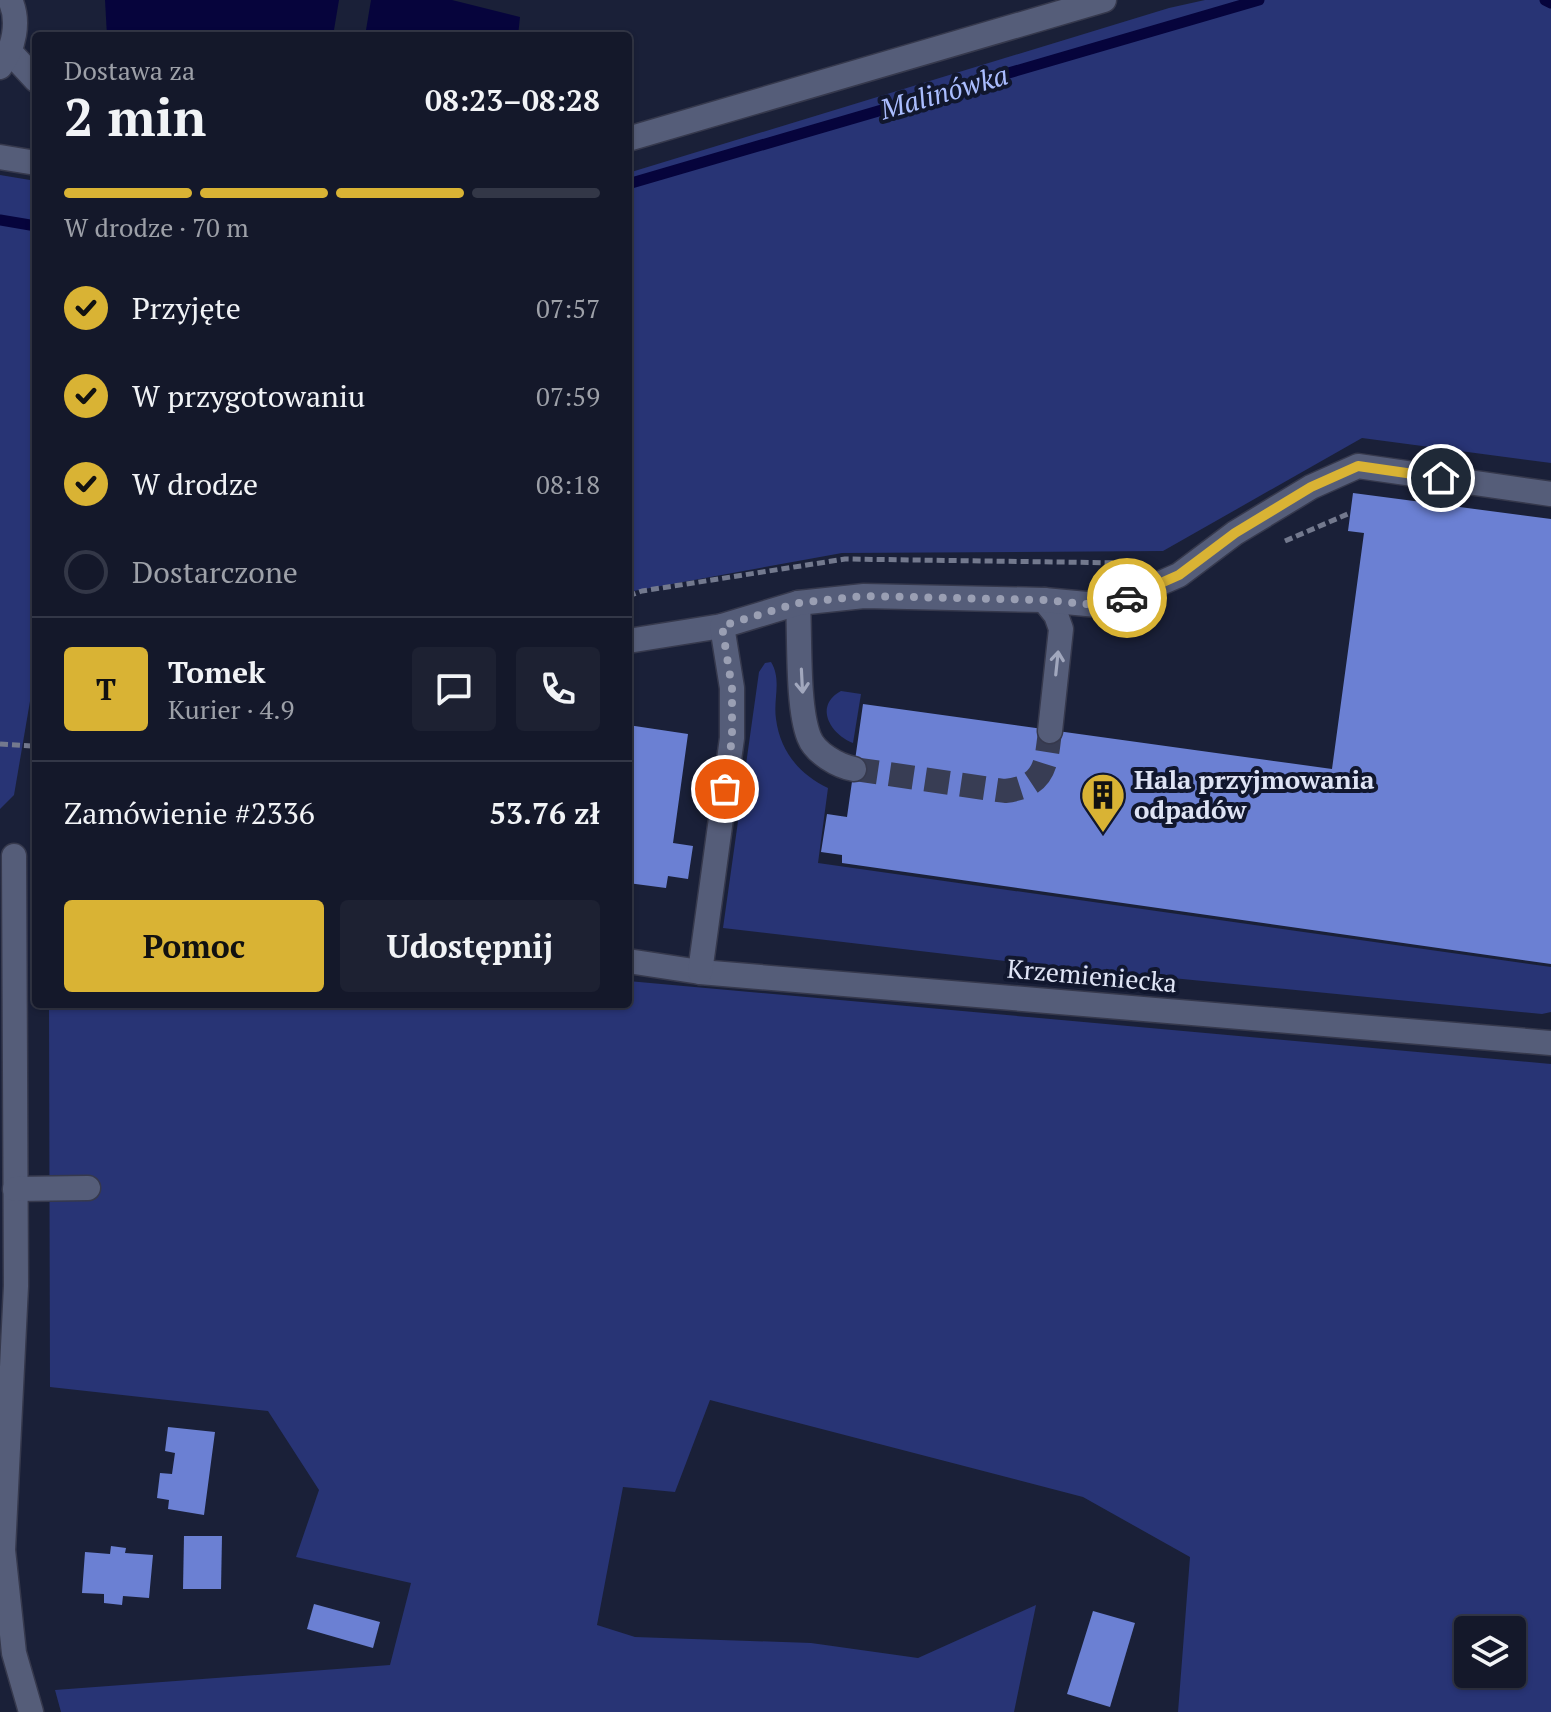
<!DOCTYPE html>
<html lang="pl">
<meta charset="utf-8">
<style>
:root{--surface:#14182a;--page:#1d2132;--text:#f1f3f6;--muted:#9da0a8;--line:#333747;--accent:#d9b334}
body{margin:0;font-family:"PT Serif",serif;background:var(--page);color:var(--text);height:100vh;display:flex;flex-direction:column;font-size:30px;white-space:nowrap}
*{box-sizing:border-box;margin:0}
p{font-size:26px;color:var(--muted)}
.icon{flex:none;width:44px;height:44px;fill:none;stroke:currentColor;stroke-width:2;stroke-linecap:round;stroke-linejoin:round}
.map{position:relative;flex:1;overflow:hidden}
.details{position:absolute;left:32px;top:32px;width:600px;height:976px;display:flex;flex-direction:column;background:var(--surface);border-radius:8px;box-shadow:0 2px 6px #0004,0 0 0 2px var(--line)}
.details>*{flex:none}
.fabs{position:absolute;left:1454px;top:1616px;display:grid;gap:16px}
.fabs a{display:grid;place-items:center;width:72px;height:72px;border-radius:8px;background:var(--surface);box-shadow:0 2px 6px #0004,0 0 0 2px var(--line);font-size:40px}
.pin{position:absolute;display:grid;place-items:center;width:68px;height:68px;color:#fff;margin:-34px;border:4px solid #fff;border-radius:50%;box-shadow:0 2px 8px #0007}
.courier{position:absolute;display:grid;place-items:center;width:80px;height:80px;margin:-40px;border:6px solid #d9b334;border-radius:50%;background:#fff;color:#222;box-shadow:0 2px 10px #0007}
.head em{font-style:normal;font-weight:600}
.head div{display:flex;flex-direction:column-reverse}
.head{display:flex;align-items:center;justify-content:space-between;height:136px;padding:0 32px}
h1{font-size:52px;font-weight:600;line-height:60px}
.bar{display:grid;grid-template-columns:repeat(4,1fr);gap:12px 8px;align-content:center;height:96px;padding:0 32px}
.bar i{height:10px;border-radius:6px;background:var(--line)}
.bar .selected{background:var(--accent)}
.bar p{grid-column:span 4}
.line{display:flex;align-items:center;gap:20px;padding:0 32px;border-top:2px solid var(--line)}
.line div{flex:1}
.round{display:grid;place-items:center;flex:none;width:84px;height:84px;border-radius:8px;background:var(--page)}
ol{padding:0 32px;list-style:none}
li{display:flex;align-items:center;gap:24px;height:88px}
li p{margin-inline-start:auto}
li .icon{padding:8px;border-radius:50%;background:var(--accent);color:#111;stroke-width:4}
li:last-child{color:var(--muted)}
li i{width:44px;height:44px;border:4px solid var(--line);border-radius:50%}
.action{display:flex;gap:16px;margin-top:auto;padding:16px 32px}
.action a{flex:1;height:92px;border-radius:8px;background:var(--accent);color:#111;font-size:32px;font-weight:600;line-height:92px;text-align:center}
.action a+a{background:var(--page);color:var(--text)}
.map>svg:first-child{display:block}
</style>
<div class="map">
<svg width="1551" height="1712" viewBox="0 0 1551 1712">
<rect width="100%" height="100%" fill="#1a2038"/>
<g fill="#283475" fill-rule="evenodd">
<path d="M1205,0h346v463l-189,-25 -199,113 -321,2 -214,39v-419l541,-165z"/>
<path d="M0,175l36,6v485l-22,129 -14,14z"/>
<path d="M771,662c11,18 2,37 5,57 4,32 23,55 52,69l-10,75 733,104v45l-9,2 -503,-49 -316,-37 36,-256 6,-9z"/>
<path d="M841,691l20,3 -8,49c-22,-8 -40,-37 -12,-52z"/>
<path d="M628,981l923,83v648h-373l12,-155 -107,-60 -373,-97 -35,92 -52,-5 -26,138 38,12 176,6 107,15 118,-53 -22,107h-953l-6,-22 335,-25 21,-82 -115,-26 23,-67 -51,-79 -218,-24 -1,-383h579zM1468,1630h44v44h-44z"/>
</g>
<g fill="#06043c">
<path d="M105,0h234l-6,36h-226z"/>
<path d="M371,0h81l68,17 -2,19h-153z"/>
</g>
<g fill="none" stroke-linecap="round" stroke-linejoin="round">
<g stroke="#06043c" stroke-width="11">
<path d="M1545,0l6,3"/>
<path d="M628,184l631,-184"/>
<path d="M0,220l36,6"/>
</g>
</g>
<g fill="#6b80d3">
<path d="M1353,493l198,26v445l-709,-101v-8l-21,-3 6,-38 20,3 16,-113 469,65 32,-236 -16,-2z"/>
<path d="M628,725l60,9 -15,109 20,3 -5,33 -20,-3 -2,12 -38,-5z"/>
<path d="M168,1427l47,5 -11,83 -36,-6 1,-9 -12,-2 3,-25 12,1 3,-21 -10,-2z"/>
<path d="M184,1536h38l-1,53h-38z"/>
<path d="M111,1546l15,2 -1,5 28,2 -4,43 -26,-2 -1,9 -18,-2v-9l-22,-1 3,-41 25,2z"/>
<path d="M314,1604l66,18 -7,26 -66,-19z"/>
<path d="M1093,1611l42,12 -25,84 -43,-13z"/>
</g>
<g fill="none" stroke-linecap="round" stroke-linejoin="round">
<path stroke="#383d54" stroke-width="24" stroke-dasharray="24 12" stroke-linecap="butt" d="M854,769l151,22c40,-5 41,-25 45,-60"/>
<g stroke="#36394d" stroke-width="27">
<g id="minor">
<path d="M11,53l25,27"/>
<path d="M0,67c14,-18 20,-46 10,-67"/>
<path d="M628,139l476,-139"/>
<path d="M0,157l36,6"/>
<path d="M1044,600l12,15 5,14 -11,102"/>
<path d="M798,603c2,35 -1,104 11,134 6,16 29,29 45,32"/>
<path d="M628,641l94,-15"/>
<path d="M14,856l2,430 -13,264 11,103 17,59"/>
<path d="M628,961l72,11 851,71"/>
<path d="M700,972l32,-234v-50l-10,-62 76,-23 66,-7 180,4 64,6 71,-31 56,-42 76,-46 47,-21 193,28"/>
<path d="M15,1189l73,-1"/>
</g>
</g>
<g stroke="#73798e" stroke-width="5" stroke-dasharray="8 4" stroke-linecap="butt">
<path d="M1285,541l65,-28"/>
<path d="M628,596l14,-5 203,-32 282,4"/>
<path d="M0,744l32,2 4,-31"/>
</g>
<use href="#minor" stroke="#555d79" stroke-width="24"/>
</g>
<defs><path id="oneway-shaft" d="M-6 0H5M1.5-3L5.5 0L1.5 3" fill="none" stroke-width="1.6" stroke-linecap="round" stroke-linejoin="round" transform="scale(2)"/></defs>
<g stroke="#a1a7bd">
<use href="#oneway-shaft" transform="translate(1057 663) rotate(-84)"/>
<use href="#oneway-shaft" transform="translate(802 681) rotate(87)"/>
</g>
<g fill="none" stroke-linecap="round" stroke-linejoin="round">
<path stroke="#9a9fb3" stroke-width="8" stroke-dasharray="0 14.4" d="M725,789l7,-51v-50l-10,-62 76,-23 66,-7 180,4 64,6 19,-8"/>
<path stroke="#d9b334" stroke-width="10" d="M1127,598l52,-23 56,-42 76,-46 47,-21 83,12"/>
</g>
<defs>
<g id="building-pin" transform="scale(2.3)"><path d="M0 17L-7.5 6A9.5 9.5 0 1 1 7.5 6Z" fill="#d9b334" stroke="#11172e"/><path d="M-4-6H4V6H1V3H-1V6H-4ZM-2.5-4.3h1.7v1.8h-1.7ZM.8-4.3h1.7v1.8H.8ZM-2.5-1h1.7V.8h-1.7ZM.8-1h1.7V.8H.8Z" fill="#111"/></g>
</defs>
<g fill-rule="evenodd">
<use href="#building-pin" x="1103" y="795"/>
</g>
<g text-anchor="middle" stroke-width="8" stroke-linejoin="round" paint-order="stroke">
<g font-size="26" font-weight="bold" fill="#dfe4f5" stroke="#11172e" text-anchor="start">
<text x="1134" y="789">Hala przyjmowania<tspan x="1134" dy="30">odpadów</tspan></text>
</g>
<g font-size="26" fill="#dfe4f5" stroke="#11172e">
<text transform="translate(1092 976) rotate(5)" y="9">Krzemieniecka</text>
</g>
<g font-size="28" font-style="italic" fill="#aabdfe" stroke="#11172e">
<text transform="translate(944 92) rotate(-16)" y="10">Malinówka</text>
</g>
</g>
</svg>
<div class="fabs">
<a><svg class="icon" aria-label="layers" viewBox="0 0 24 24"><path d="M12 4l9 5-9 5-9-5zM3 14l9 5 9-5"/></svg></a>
</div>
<div class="pin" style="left:725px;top:789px;background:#ea580c"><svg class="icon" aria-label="bag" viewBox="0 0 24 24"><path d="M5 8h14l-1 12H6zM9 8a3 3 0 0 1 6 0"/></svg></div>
<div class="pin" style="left:1441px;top:478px;background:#1f2937"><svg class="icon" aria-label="home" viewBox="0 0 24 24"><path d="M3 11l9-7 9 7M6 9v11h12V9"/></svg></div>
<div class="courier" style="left:1127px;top:598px"><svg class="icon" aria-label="car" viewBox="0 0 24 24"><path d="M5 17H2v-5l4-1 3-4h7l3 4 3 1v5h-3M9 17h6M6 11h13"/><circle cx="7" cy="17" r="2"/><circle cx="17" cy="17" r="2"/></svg></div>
<section class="details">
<div class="head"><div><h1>2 min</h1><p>Dostawa za</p></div><em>08:23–08:28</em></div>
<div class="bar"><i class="selected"></i><i class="selected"></i><i class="selected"></i><i></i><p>W drodze · 70 m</p></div>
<ol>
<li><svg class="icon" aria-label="check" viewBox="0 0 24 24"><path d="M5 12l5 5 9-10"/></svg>Przyjęte<p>07:57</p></li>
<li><svg class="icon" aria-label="check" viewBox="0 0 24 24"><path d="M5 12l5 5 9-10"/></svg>W przygotowaniu<p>07:59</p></li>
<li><svg class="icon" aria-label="check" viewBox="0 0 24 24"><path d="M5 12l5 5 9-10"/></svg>W drodze<p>08:18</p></li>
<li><i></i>Dostarczone</li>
</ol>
<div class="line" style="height:144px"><b class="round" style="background:var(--accent);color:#111">T</b><div><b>Tomek</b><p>Kurier · 4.9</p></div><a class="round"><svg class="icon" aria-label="chat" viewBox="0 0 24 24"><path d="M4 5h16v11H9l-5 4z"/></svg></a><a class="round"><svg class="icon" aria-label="phone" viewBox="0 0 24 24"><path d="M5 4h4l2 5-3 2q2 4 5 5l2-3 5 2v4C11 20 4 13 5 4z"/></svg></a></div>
<div class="line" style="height:104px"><div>Zamówienie #2336</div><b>53.76 zł</b></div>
<div class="action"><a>Pomoc</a><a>Udostępnij</a></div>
</section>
</div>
